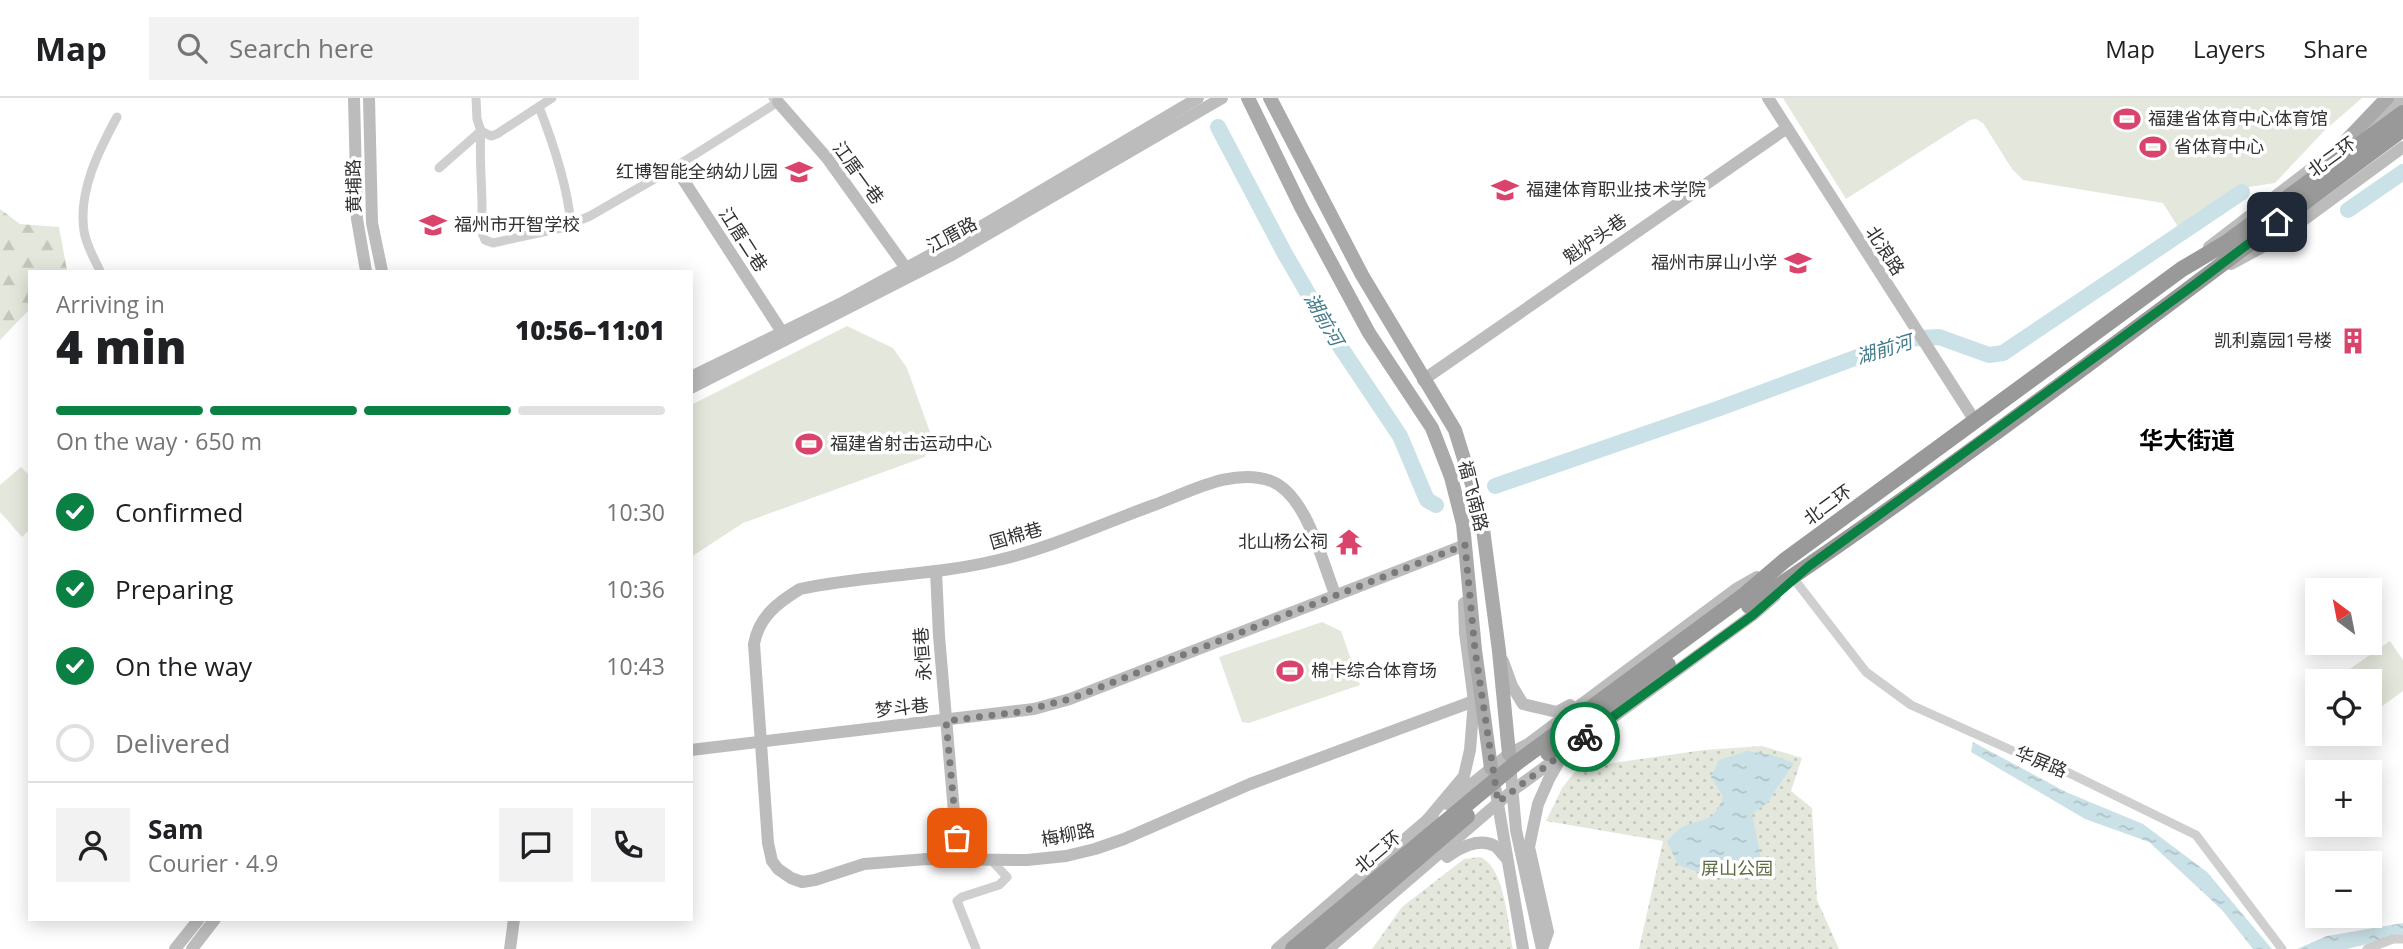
<!DOCTYPE html>
<meta charset="utf-8">
<style>
:root{--surface:#fff;--page:#f2f2f2;--text:#202124;--muted:#757577;--line:#e0e0e0;--accent:#0b8043}
body{margin:0;font-family:"Open Sans","Noto Sans SC",sans-serif;background:var(--page);color:var(--text);height:100vh;display:flex;flex-direction:column;font-size:26px;white-space:nowrap}
*{box-sizing:border-box;margin:0}
p{font-size:23px;color:var(--muted)}
.icon{flex:none;width:38px;height:38px;fill:none;stroke:currentColor;stroke-width:2;stroke-linecap:round;stroke-linejoin:round}
.map{position:relative;flex:1;overflow:hidden}
.details{position:absolute;left:28px;top:172px;width:665px;height:651px;display:flex;flex-direction:column;background:var(--surface);border-radius:0px;box-shadow:0 4px 18px #0003}
.details>*{flex:none}
.needle{width:46px;rotate:328deg}
.tools{position:absolute;left:2305px;top:480px;display:grid;gap:14px}
.tools a{display:grid;place-items:center;width:77px;height:77px;border-radius:0px;background:var(--surface);box-shadow:0 4px 18px #0003;font-size:35px}
.pin{position:absolute;display:grid;place-items:center;width:60px;height:60px;color:#fff;margin:-30px;border-radius:14px;box-shadow:0 4px 10px #0006}
.courier{position:absolute;display:grid;place-items:center;width:70px;height:70px;margin:-35px;border:5px solid #0b8043;border-radius:50%;background:#fff;color:#222;box-shadow:0 2px 9px #0007}
.headline em{font-style:normal;font-weight:800}
.headline div{display:flex;flex-direction:column-reverse}
.headline{display:flex;align-items:center;justify-content:space-between;height:119px;padding:0 28px}
h1{font-size:46px;font-weight:800;line-height:52px}
.bar{display:grid;grid-template-columns:repeat(4,1fr);gap:10px 7px;align-content:center;height:84px;padding:0 28px}
.bar i{height:9px;border-radius:5px;background:var(--line)}
.bar .selected{background:var(--accent)}
.bar p{grid-column:span 4}
.line{display:flex;align-items:center;gap:18px;padding:0 28px;border-top:2px solid var(--line)}
.line div{flex:1}
.round{display:grid;place-items:center;flex:none;width:74px;height:74px;border-radius:0px;background:var(--page)}
ol{padding:0 28px;list-style:none}
li{display:flex;align-items:center;gap:21px;height:77px}
li p{margin-inline-start:auto}
li .icon{padding:7px;border-radius:50%;background:var(--accent);color:#fff;stroke-width:4}
li:last-child{color:var(--muted)}
li i{width:38px;height:38px;border:4px solid var(--line);border-radius:50%}
header{display:flex;align-items:center;gap:42px;box-sizing:border-box;height:98px;padding:0 35px;background:var(--surface);border-bottom:2px solid var(--line)}
header strong{font-size:33px}
nav{display:flex;gap:38px;margin-inline-start:auto;font-size:24px}
.search{width:490px;height:63px;background:var(--page);display:flex;align-items:center;gap:18px;box-sizing:border-box;padding:0 24px;border-radius:0px;color:var(--muted);font-size:26px}
.map>svg:first-child{display:block}
</style>
<header>
<strong>Map</strong>
<div class="search"><svg class="icon" aria-label="search" viewBox="0 0 24 24"><circle cx="10" cy="10" r="6"/><path d="M15 15l6 6"/></svg>Search here</div>
<nav><a>Map</a><a>Layers</a><a>Share</a></nav>
</header>
<div class="map">
<svg width="2403" height="851" viewBox="0 0 2403 851">
<defs>
<pattern id="green-dots" width="8" height="8" patternUnits="userSpaceOnUse" patternTransform="scale(1.75)"><rect width="8" height="8" fill="#e4e8dc"/><path d="M2 2h.1M6 6h.1" fill="none" stroke="#c4c7bd" stroke-width="1.8" stroke-linecap="round"/></pattern>
<pattern id="forest-firs" width="22" height="20" patternUnits="userSpaceOnUse" patternTransform="scale(1.75)"><rect width="22" height="20" fill="#e4e8dc"/><path d="M5 1l3.5 6h-7zM16 11l3.5 6h-7z" fill="#c4c7bd"/></pattern>
<pattern id="water-ripples" width="26" height="14" patternUnits="userSpaceOnUse" patternTransform="scale(1.75)"><rect width="26" height="14" fill="#cae2e7"/><path d="M2 4q2-2 4 0t4 0M15 11q2-2 4 0t4 0" fill="none" stroke="#aec2c7"/></pattern>
</defs>
<rect width="100%" height="100%" fill="#fff"/>
<g fill="url(#green-dots)">
<path d="M1762,648l40,12 -11,33 21,17 5,92 22,49h-200l24,-108 -117,-20 16,-33 16,-20 126,-18z"/>
<path d="M1480,759c25,10 28,67 33,92h-141l30,-42 62,-48z"/>
</g>
<path fill="url(#forest-firs)" d="M0,111l20,15 39,3 8,43 -37,1v38l-30,31z"/>
<g fill="#e4e8dc">
<path d="M1783,0h579l-38,33 -49,52 -38,6 -59,38 -15,-24 -140,-23 -11,-11 -29,-46 -7,-4 -6,1 -124,79z"/>
<path d="M847,228l46,22 14,20 23,64 -5,25 -182,66 -52,34v-152z"/>
<path d="M21,369l9,9v53l-8,8 -22,-25v-27z"/>
<path d="M1322,524l19,9 19,54 -111,38 -7,-1 -23,-65z"/>
<path d="M2390,543l13,19v31l-33,24v-34l-36,-1z"/>
</g>
<g fill="url(#water-ripples)">
<path d="M1973,644l93,50 77,32 64,48 65,77h-19l-31,-39 -73,-68 -64,-23 -114,-67z"/>
<path d="M1747,653l25,4 22,8 -27,40 -15,11 9,44 -6,14 -26,7 -20,-3 -31,-11 -11,-24c5,-5 11,-12 17,-15 22,-9 29,-2 39,-29l-12,-20 8,-17z"/>
<path d="M2403,825v13l-57,13h-49l30,-13z"/>
</g>
<g fill="none" stroke-linecap="round" stroke-linejoin="round">
<g stroke="#cae2e7" stroke-width="16">
<path d="M1218,29l67,127 46,79 69,103 27,64 9,5"/>
<path d="M2348,112l55,-38"/>
<path d="M1495,388l225,-78 186,-69 33,-2 50,18 14,-2 239,-161"/>
</g>
<g stroke="#cfcfcf" stroke-width="9">
<path d="M476,0l1,21 4,12 10,5 6,-2 55,-36"/>
<path d="M539,9c15,38 28,77 32,117"/>
<path d="M481,33c-2,26 1,51 1,77 0,12 -3,21 3,32l8,3 68,-15 29,-12 85,-49 103,-65 -5,-4"/>
<path d="M439,70l42,-37"/>
<path d="M100,173c-6,-13 -14,-26 -16,-40 -6,-40 15,-81 33,-114"/>
<path d="M1794,481l72,93 45,33 109,49 47,18 129,63 86,114"/>
<path d="M976,851l-19,-48 5,-4 37,-12 8,-8 -16,-17"/>
<path d="M2367,851l26,-10h10"/>
</g>
<g stroke="#bcbcbc" stroke-width="12">
<path d="M354,0l3,121 9,52"/>
<path d="M369,0l3,125 10,48"/>
<path d="M1768,0l207,323"/>
<path d="M778,4l49,56 79,110"/>
<path d="M2364,30l39,-30"/>
<path d="M675,69l107,165"/>
<path d="M2209,149l141,-108"/>
<path d="M2231,166l48,-26 124,-91"/>
<path d="M691,279l149,-73 125,-68 233,-138"/>
<path d="M1423,282l364,-252"/>
<path d="M691,290l259,-132 272,-158"/>
<path d="M936,473l3,65 19,223"/>
<path d="M1335,496c-13,-33 -29,-100 -64,-113 -38,-14 -81,11 -117,24 -53,19 -105,44 -160,56 -64,15 -130,14 -194,28 -23,14 -41,28 -46,55l14,199 4,18 6,8 13,9 11,4 13,-2 49,-16 63,-5 100,1 39,-4 29,-7 29,-10 126,-55 224,-83"/>
<path d="M1503,563l9,25 11,18 34,8 13,-7"/>
<path d="M691,652l343,-41 36,-10 395,-154v8"/>
<path d="M1510,665l6,67 26,119"/>
<path d="M1493,677l30,174"/>
<path d="M1447,706l62,-50 19,-10 208,-155 21,-12"/>
<path d="M1428,721l36,-43 6,-26 4,-49 -9,-68 -1,-30"/>
<path d="M1447,759c12,-9 32,-20 48,-11 4,3 8,9 12,13"/>
<path d="M175,851l24,-30"/>
<path d="M192,851l23,-30"/>
<path d="M510,851l4,-30"/>
<path d="M1277,851l156,-134"/>
<path d="M1328,851l184,-158 241,-176 22,-19"/>
<path d="M1542,851l6,-17 -19,-85 9,-43 11,-25 13,-23"/>
</g>
<g stroke="#aaa" stroke-width="14">
<path d="M1248,0l53,109 68,126 63,95 19,49 12,47 12,126 16,118"/>
<path d="M1270,0l92,177 93,155 24,77 4,22 16,122 10,103"/>
<path d="M2344,45l43,-45"/>
</g>
<g stroke="#999" stroke-width="16">
<path d="M1742,499l42,-36 398,-292 44,-26 177,-130"/>
<path d="M1749,508c224,-150 437,-317 654,-477"/>
</g>
<g stroke="#999" stroke-width="16">
<path d="M1548,655l120,-88"/>
<path d="M1293,851l222,-185 227,-167"/>
<path d="M1312,851l155,-133"/>
</g>
</g>
<g fill="none" stroke-linecap="round" stroke-linejoin="round">
<path stroke="#7a7a7a" stroke-width="7" stroke-dasharray="0 12.6" d="M957,740l-11,-117 72,-9 52,-13 395,-154 10,105 23,152 87,-65"/>
<path stroke="#0b8043" stroke-width="9" d="M1585,639l168,-122 56,-49 385,-281 83,-63"/>
</g>
<defs>
<g id="stadium-bare" transform="scale(2.1)"><path d="M0-5a6.5 5 0 1 0 0 10a6.5 5 0 1 0 0-10ZM-3.5-1.8h7v3.6h-7Z" fill="#da436b" stroke="#fff" stroke-width="2.5" paint-order="stroke"/></g>
<g id="school-bare" transform="scale(2.1)"><path d="M0-5L7-2L0 1L-7-2ZM-4 1L0 2.5L4 1V4Q0 6-4 4Z" fill="#da436b" stroke="#fff" stroke-width="2.5" paint-order="stroke"/></g>
<g id="university-bare" transform="scale(2.1)"><path d="M0-5L7-2L0 1L-7-2ZM-4 1L0 2.5L4 1V4Q0 6-4 4Z" fill="#da436b" stroke="#fff" stroke-width="2.5" paint-order="stroke"/></g>
<g id="building-bare" transform="scale(2.1)"><path d="M-4-6H4V6H1V3H-1V6H-4ZM-2.5-4.3h1.7v1.8h-1.7ZM.8-4.3h1.7v1.8H.8ZM-2.5-1h1.7V.8h-1.7ZM.8-1h1.7V.8H.8Z" fill="#da436b" stroke="#fff" stroke-width="2.5" paint-order="stroke"/></g>
<g id="temple-bare" transform="scale(2.1)"><path d="M0-6L5-2H3V0L6.5 2.5H4V6H1.5V3h-3V6H-4V2.5H-6.5L-3 0V-2H-5Z" fill="#da436b" stroke="#fff" stroke-width="2.5" paint-order="stroke"/></g>
</defs>
<g fill-rule="evenodd">
<use href="#stadium-bare" x="2127" y="21"/>
<use href="#stadium-bare" x="2153" y="49"/>
<use href="#school-bare" x="799" y="74"/>
<use href="#university-bare" x="1505" y="92"/>
<use href="#school-bare" x="433" y="127"/>
<use href="#school-bare" x="1798" y="165"/>
<use href="#building-bare" x="2353" y="243"/>
<use href="#stadium-bare" x="809" y="346"/>
<use href="#temple-bare" x="1349" y="444"/>
<use href="#stadium-bare" x="1290" y="573"/>
</g>
<g text-anchor="middle" stroke-width="7" stroke-linejoin="round" paint-order="stroke">
<g font-size="18" fill="#323232" stroke="#fff" text-anchor="start">
<text x="2148" y="27">福建省体育中心体育馆</text>
<text x="2174" y="55">省体育中心</text>
<text x="778" y="80" text-anchor="end">红博智能全纳幼儿园</text>
<text x="1526" y="98">福建体育职业技术学院</text>
<text x="454" y="133">福州市开智学校</text>
<text x="1777" y="171" text-anchor="end">福州市屏山小学</text>
<text x="2332" y="249" text-anchor="end">凯利嘉园1号楼</text>
<text x="830" y="352">福建省射击运动中心</text>
<text x="1328" y="450" text-anchor="end">北山杨公祠</text>
<text x="1311" y="579">棉卡综合体育场</text>
</g>
<g font-size="18" fill="#323232" stroke="#fff">
<text transform="translate(2332 59) rotate(-36)" y="6">北二环</text>
<text transform="translate(858 75) rotate(54)" y="6">江厝一巷</text>
<text transform="translate(354 88) rotate(-91)" y="6">黄埔路</text>
<text transform="translate(952 137) rotate(-29)" y="6">江厝路</text>
<text transform="translate(1595 141) rotate(-35)" y="6">魁炉头巷</text>
<text transform="translate(743 142) rotate(57)" y="6">江厝二巷</text>
<text transform="translate(1885 153) rotate(57)" y="6">北浪路</text>
<text transform="translate(1473 398) rotate(76)" y="6">福飞南路</text>
<text transform="translate(1828 407) rotate(-36)" y="6">北二环</text>
<text transform="translate(1016 438) rotate(-16)" y="6">国棉巷</text>
<text transform="translate(923 556) rotate(-94)" y="6">永恒巷</text>
<text transform="translate(902 610) rotate(-6)" y="6">梦斗巷</text>
<text transform="translate(2041 664) rotate(22)" y="6">华屏路</text>
<text transform="translate(1068 737) rotate(-11)" y="6">梅柳路</text>
<text transform="translate(1378 754) rotate(-40)" y="6">北二环</text>
</g>
<g font-size="18" fill="#5d6c42" stroke="#fff">
<text x="1737" y="777">屏山公园</text>
</g>
<g font-size="19" font-style="italic" fill="#417b8a" stroke="#fff">
<text transform="translate(1324 221) rotate(60)" y="7">湖前河</text>
<text transform="translate(1884 251) rotate(-17)" y="7">湖前河</text>
</g>
<g font-size="24" font-weight="bold" fill="#000" stroke="#fff">
<text x="2187" y="351">华大街道</text>
</g>
</g>
</svg>
<div class="tools">
<a><svg class="needle" viewBox="-14 -14 28 28"><path d="M0-13l5 13h-10z" fill="#e53935"/><path d="M0 13l5-13h-10z" fill="#757577"/></svg></a>
<a><svg class="icon" aria-label="locate" viewBox="0 0 24 24"><circle cx="12" cy="12" r="6"/><path d="M12 2v4M12 18v4M2 12h4M18 12h4"/></svg></a>
<a>+</a>
<a>−</a>
</div>
<div class="pin" style="left:957px;top:740px;background:#ea580c"><svg class="icon" aria-label="bag" viewBox="0 0 24 24"><path d="M5 8h14l-1 12H6zM9 8a3 3 0 0 1 6 0"/></svg></div>
<div class="pin" style="left:2277px;top:124px;background:#1f2937"><svg class="icon" aria-label="home" viewBox="0 0 24 24"><path d="M3 11l9-7 9 7M6 9v11h12V9"/></svg></div>
<div class="courier" style="left:1585px;top:639px"><svg class="icon" aria-label="bike" viewBox="0 0 24 24"><circle cx="6" cy="16" r="4"/><circle cx="18" cy="16" r="4"/><path d="M6 16l4-8h5l3 8M10 8l3 8H6M13 5h3"/></svg></div>
<section class="details">
<div class="headline"><div><h1>4 min</h1><p>Arriving in</p></div><em>10:56–11:01</em></div>
<div class="bar"><i class="selected"></i><i class="selected"></i><i class="selected"></i><i></i><p>On the way · 650 m</p></div>
<ol>
<li><svg class="icon" aria-label="check" viewBox="0 0 24 24"><path d="M5 12l5 5 9-10"/></svg>Confirmed<p>10:30</p></li>
<li><svg class="icon" aria-label="check" viewBox="0 0 24 24"><path d="M5 12l5 5 9-10"/></svg>Preparing<p>10:36</p></li>
<li><svg class="icon" aria-label="check" viewBox="0 0 24 24"><path d="M5 12l5 5 9-10"/></svg>On the way<p>10:43</p></li>
<li><i></i>Delivered</li>
</ol>
<div class="line" style="height:126px"><a class="round"><svg class="icon" aria-label="person" viewBox="0 0 24 24"><circle cx="12" cy="8" r="4"/><path d="M4 21q1-7 8-7t8 7"/></svg></a><div><b>Sam</b><p>Courier · 4.9</p></div><a class="round"><svg class="icon" aria-label="chat" viewBox="0 0 24 24"><path d="M4 5h16v11H9l-5 4z"/></svg></a><a class="round"><svg class="icon" aria-label="phone" viewBox="0 0 24 24"><path d="M5 4h4l2 5-3 2q2 4 5 5l2-3 5 2v4C11 20 4 13 5 4z"/></svg></a></div>
</section>
</div>
